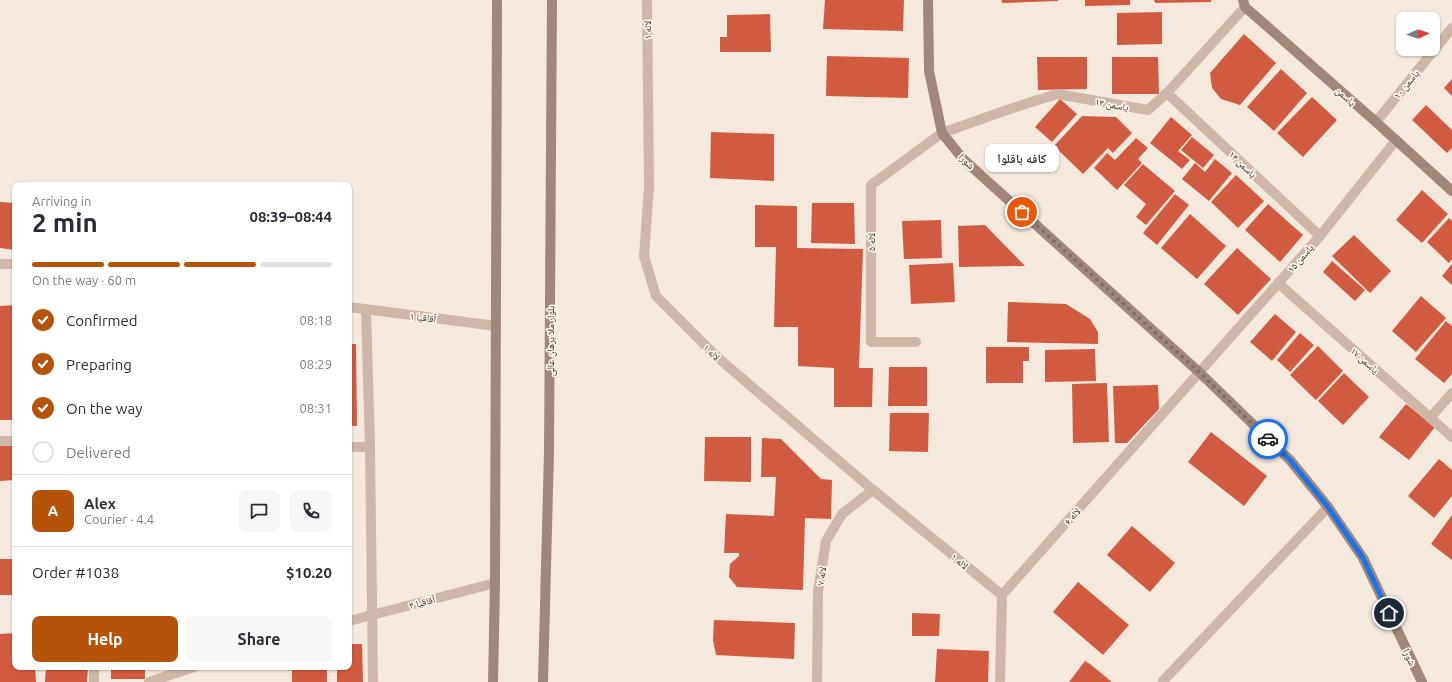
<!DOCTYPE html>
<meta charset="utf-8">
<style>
:root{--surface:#fff;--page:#f7f7f7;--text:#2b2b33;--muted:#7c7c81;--line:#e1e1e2;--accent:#b45309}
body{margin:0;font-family:Ubuntu,"Noto Naskh Arabic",sans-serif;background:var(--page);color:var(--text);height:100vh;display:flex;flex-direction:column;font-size:15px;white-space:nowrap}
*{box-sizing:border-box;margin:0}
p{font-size:13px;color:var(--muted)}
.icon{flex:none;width:22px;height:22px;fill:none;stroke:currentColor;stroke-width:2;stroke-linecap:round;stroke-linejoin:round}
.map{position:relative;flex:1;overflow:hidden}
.sheet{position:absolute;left:12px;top:182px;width:340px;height:488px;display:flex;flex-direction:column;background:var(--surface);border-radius:8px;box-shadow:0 1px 3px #0004}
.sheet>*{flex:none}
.needle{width:26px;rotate:87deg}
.buttons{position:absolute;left:1396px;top:12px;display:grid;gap:8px}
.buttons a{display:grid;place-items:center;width:44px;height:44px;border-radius:8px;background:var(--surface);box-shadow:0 1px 3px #0004;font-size:20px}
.pin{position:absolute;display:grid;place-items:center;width:34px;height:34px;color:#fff;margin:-17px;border:2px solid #fff;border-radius:50%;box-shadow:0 1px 4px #0007}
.courier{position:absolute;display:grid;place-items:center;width:40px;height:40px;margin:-20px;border:3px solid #1a73e8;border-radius:50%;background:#fff;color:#222;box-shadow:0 1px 5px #0007}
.bubble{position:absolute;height:28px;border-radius:8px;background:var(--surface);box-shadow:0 1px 3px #0004;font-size:13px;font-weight:600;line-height:28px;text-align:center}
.summary em{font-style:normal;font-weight:600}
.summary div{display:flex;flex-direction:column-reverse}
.summary{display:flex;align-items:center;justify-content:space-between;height:68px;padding:0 20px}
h1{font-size:26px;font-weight:600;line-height:30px}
.bar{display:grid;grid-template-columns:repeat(4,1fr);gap:6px 4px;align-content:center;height:48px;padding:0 20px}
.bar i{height:5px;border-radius:3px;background:var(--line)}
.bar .current{background:var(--accent)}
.bar p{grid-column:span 4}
.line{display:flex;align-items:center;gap:10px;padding:0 20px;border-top:1px solid var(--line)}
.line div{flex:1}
.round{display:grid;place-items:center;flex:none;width:42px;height:42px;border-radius:8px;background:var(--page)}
ol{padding:0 20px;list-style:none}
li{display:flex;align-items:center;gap:12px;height:44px}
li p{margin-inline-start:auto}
li .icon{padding:4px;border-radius:50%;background:var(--accent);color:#fff;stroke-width:4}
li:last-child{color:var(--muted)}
li i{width:22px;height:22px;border:2px solid var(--line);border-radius:50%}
.button{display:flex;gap:8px;margin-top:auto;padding:8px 20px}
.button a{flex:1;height:46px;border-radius:8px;background:var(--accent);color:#fff;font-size:16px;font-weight:600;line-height:46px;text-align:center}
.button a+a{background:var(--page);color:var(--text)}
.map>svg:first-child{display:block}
</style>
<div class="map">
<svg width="1452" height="682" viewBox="0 0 1452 682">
<rect width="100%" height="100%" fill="#f5e9dd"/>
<g fill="#d15b40">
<path d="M825,0h79l-1,31 -80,-2z"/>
<path d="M1002,0h56v1l-56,2z"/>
<path d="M1085,0h45v5l-45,1z"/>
<path d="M1154,0h57v2l-56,1z"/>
<path d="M1162,12v32l-45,1v-32z"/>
<path d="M770,14l1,38h-51v-15h7v-22z"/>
<path d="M1244,34l32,29 -36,42 -19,-6 -9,-11 -2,-15z"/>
<path d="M827,56l82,2 -1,40 -82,-2z"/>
<path d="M1037,57h50v32l-49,1z"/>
<path d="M1112,57h46l1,37h-47z"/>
<path d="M1281,69l26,24 -33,38 -27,-24z"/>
<path d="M1452,79v17l-8,-8z"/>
<path d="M1312,97l25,23 -34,37 -26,-24z"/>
<path d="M1060,99l17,15 -25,28 -17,-15z"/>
<path d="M1426,105l26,25v18l-5,5 -35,-33z"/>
<path d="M1082,116l34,1 16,16 -19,20 -5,-5 -25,26 -29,-28z"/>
<path d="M1171,117l21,18 -14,16 12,9 -8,9 -32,-26z"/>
<path d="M711,132l63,2v47l-64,-3z"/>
<path d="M1192,137l22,18 -11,13 -22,-18z"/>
<path d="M1136,138l12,10 -10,11 4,4 -25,27 -23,-22 13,-15 8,7z"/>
<path d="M1215,159l17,14 -23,28 -27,-22 13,-16 10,9z"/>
<path d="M1143,164l32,27 -29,34 -10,-8 10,-13 -22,-19z"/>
<path d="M1236,175l28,26 -26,27 -27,-26z"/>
<path d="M1422,190l26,24 -26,29 -26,-23z"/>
<path d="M1175,194l14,11 -32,40 -14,-12z"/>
<path d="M0,202l15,1v47l-15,-2z"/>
<path d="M812,203h42l1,41 -44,-1z"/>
<path d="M1268,204l35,31 -23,27 -35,-32z"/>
<path d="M755,205l42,1v42l66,1 -4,119h14l-1,39h-38v-39l-36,-2v-39h-24l2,-80h-21z"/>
<path d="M1190,214l36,32 -29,33 -36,-31z"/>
<path d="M1449,218l3,3v38l-3,4 -22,-21z"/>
<path d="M941,220l1,38 -38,1 -2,-38z"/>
<path d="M985,225l40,41 -66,1 -1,-41z"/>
<path d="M1354,235l37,36 -21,22 -38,-37z"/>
<path d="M1237,248l34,31 -33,36 -34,-31z"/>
<path d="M1332,261l33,29 -10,11 -32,-29z"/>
<path d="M953,263l2,39 -44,2 -2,-39z"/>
<path d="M1452,264v21l-10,-9z"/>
<path d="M1421,296l25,22 -30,34 -24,-21z"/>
<path d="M1008,302l58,2 24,15 8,13v12l-91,-2z"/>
<path d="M15,305v115h-15v-114z"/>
<path d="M1275,314l21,18 -24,29 -22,-19z"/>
<path d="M1446,321l6,5v48l-8,9 -29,-24z"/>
<path d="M1300,333l14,12 -24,27 -13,-12z"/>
<path d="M349,344h7l1,82h-8z"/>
<path d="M1318,346l25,25 -27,29 -26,-25z"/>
<path d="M986,347h43v14h-6v22h-37z"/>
<path d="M1095,349l1,32 -51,1v-32z"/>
<path d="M889,367h38v39h-39z"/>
<path d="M1344,373l25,24 -26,28 -25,-24z"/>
<path d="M1107,383l2,59 -36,1 -1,-59z"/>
<path d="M1158,385l1,24 -32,34h-12l-2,-57z"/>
<path d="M1406,404l29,23 -26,33 -30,-23z"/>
<path d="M890,413h39l-1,39 -39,-1z"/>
<path d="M1211,432l56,44 -23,30 -56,-44z"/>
<path d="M705,437h46v45l-47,-1z"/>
<path d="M762,438l19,1 40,40 11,1 -1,39 -26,-1 -2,72 -66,-3 -8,-10 1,-13 9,-8v-3h-15l2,-39 48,2 2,-39h-15z"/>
<path d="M0,445h15v35l-15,1z"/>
<path d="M1439,459l13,11v26l-18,22 -26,-22z"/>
<path d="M1452,515v45l-21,-16z"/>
<path d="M1132,526l43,37 -25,29 -43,-37z"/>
<path d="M349,530h1l2,40 -3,1z"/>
<rect x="0" y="559" width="15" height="36"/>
<path d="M1078,582l51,43 -26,30 -50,-43z"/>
<path d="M912,613l28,1 -1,22h-27z"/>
<path d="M714,620l81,3 -1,36 -78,-4 -3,-15z"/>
<path d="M15,633v34h20l1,15h-36v-48z"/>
<path d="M349,644h13l1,38h-26v-15h12z"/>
<path d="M937,649l52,2 -1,31h-53z"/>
<path d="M1085,661l5,3 22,18h-43z"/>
<path d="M46,667h42l-1,15h-42z"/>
<rect x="111" y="667" width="34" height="12"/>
<rect x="292" y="667" width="35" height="15"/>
</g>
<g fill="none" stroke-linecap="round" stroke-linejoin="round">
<g stroke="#ceb7a8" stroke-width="10">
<path d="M647,0l2,187 -5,69 12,40 61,61 156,133 129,105"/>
<path d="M1167,93l153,143"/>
<path d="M1376,122l76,-94"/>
<path d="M0,264h15"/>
<path d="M1278,283l174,154"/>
<path d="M349,307l147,19"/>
<path d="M366,309l4,138 3,235"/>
<path d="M916,342h-45v-157l71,-52 65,-23 50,-16 91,16 19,-17 78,-86"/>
<path d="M1430,418l22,-25"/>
<path d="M0,441h15"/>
<path d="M349,447h21"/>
<path d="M349,621l146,-38"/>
<path d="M94,667v15"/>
<path d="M1163,681l165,-174"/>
<path d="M149,682l45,-15"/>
<path d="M817,682l1,-91 8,-50 16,-27 31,-24"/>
<path d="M1000,682l2,-87 318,-359 76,-96"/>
</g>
<g stroke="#a28679" stroke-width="10">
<path d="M928,0l1,71 13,62 21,26 236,213 91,88 38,47 35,51 59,124"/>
<path d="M1243,0l2,7 131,115 76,69"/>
<path d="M493,682l2,-99 2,-583"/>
<path d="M543,682l6,-230 3,-452"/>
</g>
</g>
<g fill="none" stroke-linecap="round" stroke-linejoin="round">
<path stroke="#7c6f68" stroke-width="4" stroke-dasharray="0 7.2" d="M1022,212l177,160 69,67"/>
<path stroke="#1a73e8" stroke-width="5" d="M1268,439l22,21 38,47 35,51 26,55"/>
</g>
<g text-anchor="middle" stroke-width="3.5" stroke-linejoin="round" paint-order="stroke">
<g font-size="10" fill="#3b2d29" stroke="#fcf3eb">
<text transform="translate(647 30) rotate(-91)" y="4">لاله ۱</text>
<text transform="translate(1406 84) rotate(-51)" y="4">یاسمن ۱۰</text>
<text transform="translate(1346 96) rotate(41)" y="4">یاسمن</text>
<text transform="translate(1112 104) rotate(10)" y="4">یاسمن ۱۳</text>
<text transform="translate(967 161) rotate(46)" y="4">شورا</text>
<text transform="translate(1243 164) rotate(43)" y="4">یاسمن ۱۴</text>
<text transform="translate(871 242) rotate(-90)" y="4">لاله ۵</text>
<text transform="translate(1300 258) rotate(-49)" y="4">یاسمن ۱۵</text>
<text transform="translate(423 317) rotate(7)" y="4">آقاقیا ۱</text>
<text transform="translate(550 341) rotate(-90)" y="4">بلوار ملا برهان عالی</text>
<text transform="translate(712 352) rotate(44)" y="4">لاله ۱</text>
<text transform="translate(1365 360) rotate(41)" y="4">یاسمن ۱۷</text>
<text transform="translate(1072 516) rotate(-49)" y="4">لاله ۶</text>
<text transform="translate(960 561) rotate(39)" y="4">لاله ۱</text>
<text transform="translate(821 576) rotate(-81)" y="4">لاله ۷</text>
<text transform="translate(422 602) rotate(-15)" y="4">آقاقیا ۳</text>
<text transform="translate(1410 657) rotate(65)" y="4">شورا</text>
</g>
</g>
</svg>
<div class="buttons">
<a><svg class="needle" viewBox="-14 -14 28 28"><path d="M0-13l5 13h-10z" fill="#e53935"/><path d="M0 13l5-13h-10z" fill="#7c7c81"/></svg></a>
</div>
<div class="pin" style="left:1022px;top:212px;background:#ea580c"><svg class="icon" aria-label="bag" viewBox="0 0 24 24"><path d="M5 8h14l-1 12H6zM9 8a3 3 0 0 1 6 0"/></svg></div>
<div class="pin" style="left:1389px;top:613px;background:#1f2937"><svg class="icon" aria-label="home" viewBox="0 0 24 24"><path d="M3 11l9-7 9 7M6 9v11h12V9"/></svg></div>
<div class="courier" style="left:1268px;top:439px"><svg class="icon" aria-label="car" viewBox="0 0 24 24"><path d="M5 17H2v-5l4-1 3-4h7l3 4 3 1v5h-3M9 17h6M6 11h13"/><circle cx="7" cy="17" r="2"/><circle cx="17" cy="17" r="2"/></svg></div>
<div class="bubble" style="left:985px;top:144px;width:74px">کافه باقلوا</div>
<section class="sheet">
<div class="summary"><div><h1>2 min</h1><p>Arriving in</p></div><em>08:39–08:44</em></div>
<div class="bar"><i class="current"></i><i class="current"></i><i class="current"></i><i></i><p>On the way · 60 m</p></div>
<ol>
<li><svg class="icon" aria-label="check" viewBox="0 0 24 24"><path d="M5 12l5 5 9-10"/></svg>Confirmed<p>08:18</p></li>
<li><svg class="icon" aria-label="check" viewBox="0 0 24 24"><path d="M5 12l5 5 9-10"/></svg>Preparing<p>08:29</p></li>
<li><svg class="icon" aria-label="check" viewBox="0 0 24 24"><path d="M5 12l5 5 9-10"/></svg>On the way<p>08:31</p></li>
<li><i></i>Delivered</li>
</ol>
<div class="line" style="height:72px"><b class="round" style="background:var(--accent);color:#fff">A</b><div><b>Alex</b><p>Courier · 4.4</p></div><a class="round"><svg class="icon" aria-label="chat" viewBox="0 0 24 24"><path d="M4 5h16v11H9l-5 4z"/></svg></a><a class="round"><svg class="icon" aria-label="phone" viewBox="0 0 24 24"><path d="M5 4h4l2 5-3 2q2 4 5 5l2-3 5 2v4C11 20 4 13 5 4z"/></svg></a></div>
<div class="line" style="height:52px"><div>Order #1038</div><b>$10.20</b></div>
<div class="button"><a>Help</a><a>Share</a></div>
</section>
</div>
